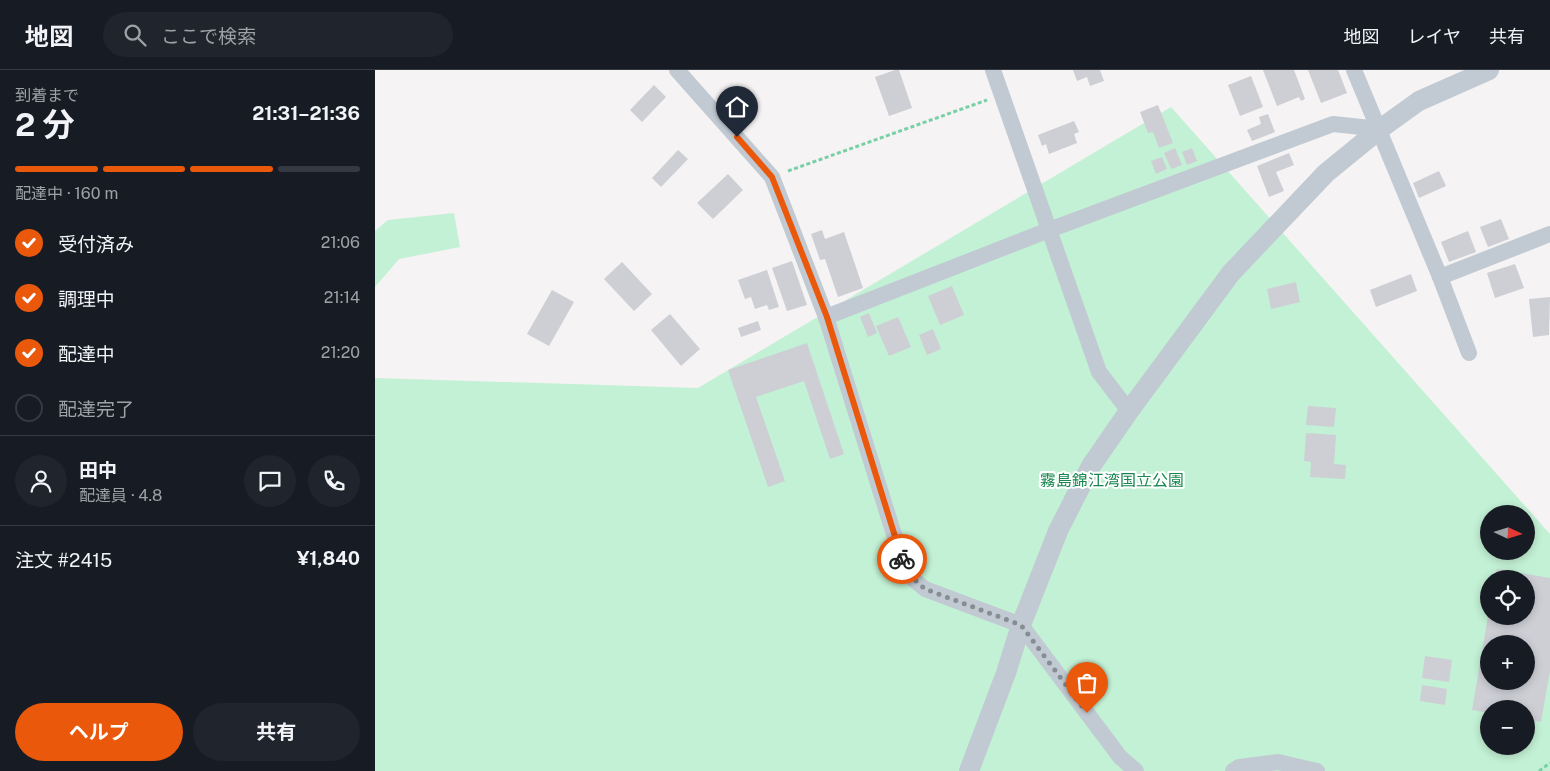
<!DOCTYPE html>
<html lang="ja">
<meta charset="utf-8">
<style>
:root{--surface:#171b24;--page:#20242c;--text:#f1f3f6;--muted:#9ea1a6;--line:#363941;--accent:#ea580c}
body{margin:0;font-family:"Public Sans","Noto Sans JP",sans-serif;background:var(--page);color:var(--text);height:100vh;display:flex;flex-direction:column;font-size:19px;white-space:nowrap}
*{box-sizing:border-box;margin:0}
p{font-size:16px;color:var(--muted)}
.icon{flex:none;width:28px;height:28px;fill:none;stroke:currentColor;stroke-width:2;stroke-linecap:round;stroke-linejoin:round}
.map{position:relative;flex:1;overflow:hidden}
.details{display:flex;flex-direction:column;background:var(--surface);width:375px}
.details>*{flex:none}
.needle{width:32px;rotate:94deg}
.fabs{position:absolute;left:1105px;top:435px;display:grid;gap:10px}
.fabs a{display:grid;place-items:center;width:55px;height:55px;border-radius:50%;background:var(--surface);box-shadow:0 2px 8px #0003;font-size:25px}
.pin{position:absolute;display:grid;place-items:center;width:42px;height:42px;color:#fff;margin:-51px -21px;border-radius:50% 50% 50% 0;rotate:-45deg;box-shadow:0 0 5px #0007}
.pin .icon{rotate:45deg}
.courier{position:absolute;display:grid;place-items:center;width:50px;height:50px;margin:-25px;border:4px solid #ea580c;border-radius:50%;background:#fff;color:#222;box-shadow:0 1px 6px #0007}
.overview em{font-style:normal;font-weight:700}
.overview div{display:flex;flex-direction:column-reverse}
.overview{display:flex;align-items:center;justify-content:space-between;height:85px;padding:0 15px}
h1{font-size:32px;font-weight:700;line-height:38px}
.bar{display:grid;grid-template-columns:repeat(4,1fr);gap:8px 5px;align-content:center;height:60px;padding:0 15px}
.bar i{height:6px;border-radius:4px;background:var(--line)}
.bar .selected{background:var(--accent)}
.bar p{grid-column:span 4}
.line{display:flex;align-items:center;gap:12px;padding:0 15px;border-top:1px solid var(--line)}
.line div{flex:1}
.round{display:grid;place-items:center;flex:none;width:52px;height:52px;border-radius:26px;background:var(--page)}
ol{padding:0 15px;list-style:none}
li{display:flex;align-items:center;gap:15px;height:55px}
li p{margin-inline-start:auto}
li .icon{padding:5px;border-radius:50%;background:var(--accent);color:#fff;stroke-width:4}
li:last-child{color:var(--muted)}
li i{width:28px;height:28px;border:2px solid var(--line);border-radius:50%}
.primary-button{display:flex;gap:10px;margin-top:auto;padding:10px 15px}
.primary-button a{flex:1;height:58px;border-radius:30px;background:var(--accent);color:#fff;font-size:20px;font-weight:700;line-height:58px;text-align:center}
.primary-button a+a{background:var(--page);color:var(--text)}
header{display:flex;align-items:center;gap:30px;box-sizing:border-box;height:70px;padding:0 25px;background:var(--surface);border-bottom:1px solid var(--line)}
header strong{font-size:24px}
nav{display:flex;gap:28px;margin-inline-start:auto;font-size:18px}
.search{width:350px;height:45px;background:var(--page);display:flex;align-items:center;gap:12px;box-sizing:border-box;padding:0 18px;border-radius:28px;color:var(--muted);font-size:19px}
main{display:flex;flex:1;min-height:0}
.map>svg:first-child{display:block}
</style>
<header>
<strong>地図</strong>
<div class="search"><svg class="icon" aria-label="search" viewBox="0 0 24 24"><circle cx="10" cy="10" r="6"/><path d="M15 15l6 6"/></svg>ここで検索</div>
<nav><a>地図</a><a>レイヤ</a><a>共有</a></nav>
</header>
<main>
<section class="details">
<div class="overview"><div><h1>2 分</h1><p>到着まで</p></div><em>21:31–21:36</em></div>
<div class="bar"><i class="selected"></i><i class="selected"></i><i class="selected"></i><i></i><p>配達中 · 160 m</p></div>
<ol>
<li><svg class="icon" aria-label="check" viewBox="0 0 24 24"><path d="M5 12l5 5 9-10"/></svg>受付済み<p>21:06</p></li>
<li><svg class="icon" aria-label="check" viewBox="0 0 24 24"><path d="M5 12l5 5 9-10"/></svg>調理中<p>21:14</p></li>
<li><svg class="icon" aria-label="check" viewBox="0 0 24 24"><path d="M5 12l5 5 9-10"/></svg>配達中<p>21:20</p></li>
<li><i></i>配達完了</li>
</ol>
<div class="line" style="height:90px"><a class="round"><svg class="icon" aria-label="person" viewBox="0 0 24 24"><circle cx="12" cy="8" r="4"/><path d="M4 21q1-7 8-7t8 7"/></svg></a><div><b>田中</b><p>配達員 · 4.8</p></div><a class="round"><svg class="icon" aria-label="chat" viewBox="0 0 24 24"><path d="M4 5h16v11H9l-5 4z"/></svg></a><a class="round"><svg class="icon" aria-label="phone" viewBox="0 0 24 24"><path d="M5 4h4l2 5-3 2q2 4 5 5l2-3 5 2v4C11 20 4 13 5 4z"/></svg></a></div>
<div class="line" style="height:65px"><div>注文 #2415</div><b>¥1,840</b></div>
<div class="primary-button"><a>ヘルプ</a><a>共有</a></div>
</section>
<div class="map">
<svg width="1175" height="701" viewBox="0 0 1175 701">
<rect width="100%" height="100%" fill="#f5f3f3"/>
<g fill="#c3f1d5" fill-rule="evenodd">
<path d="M796,37l379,427v237h-1175v-393l323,10zM1114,444h37v37h-37zM1114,509h37v37h-37zM1114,574h37v37h-37zM1114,639h37v37h-37z"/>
<path d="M79,143l6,34 -61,12 -24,28v-56l13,-11z"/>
</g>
<g fill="#cdcfd5" fill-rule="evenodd">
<path d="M520,0h4l13,38 -23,8 -14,-39z"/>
<path d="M698,0h27l4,11 -14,5 -3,-9 -10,4z"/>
<path d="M888,0h31l11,29 -4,2 -2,-4 -22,9z"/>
<path d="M933,0h30l9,23 -26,10z"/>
<path d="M876,6l12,31 -23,9 -12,-31z"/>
<path d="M279,15l12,12 -24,25 -12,-12z"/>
<path d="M783,35l15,38 -14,5 -6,-16 -5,1 -8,-21z"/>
<path d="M893,44l7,18 -23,9 -5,-11 14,-6 -2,-7z"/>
<path d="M699,51l5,11 -5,2 3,9 -28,11 -3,-10 -4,2 -4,-11z"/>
<path d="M800,78l7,17 -11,4 -7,-16z"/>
<path d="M817,78l5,13 -10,4 -5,-13z"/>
<path d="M303,80l10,9 -27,28 -9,-9z"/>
<path d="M914,83l5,12 -18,7 8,19 -15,6 -12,-31z"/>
<path d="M787,87l5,12 -11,5 -5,-13z"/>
<path d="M1064,101l7,15 -27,12 -6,-15z"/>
<path d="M353,104l15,16 -30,29 -16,-16z"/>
<path d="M1126,149l8,20 -21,8 -8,-20z"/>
<path d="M447,160l3,9 19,-7 19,56 -25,9 -13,-38 -5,1 -9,-26z"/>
<path d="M1093,161l8,21 -27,10 -8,-20z"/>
<path d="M417,191l15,44 -20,6 -15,-43z"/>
<path d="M247,192l30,32 -18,17 -30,-32z"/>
<path d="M1140,194l9,24 -29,10 -8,-25z"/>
<path d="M392,200l12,37 -10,3 -2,-5 -12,4 -4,-12 -6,2 -7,-19z"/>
<path d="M1036,204l6,17 -41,16 -6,-17z"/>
<path d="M921,212l4,20 -29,7 -4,-20z"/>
<path d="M577,216l12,29 -24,10 -12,-29z"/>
<path d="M177,220l22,12 -25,44 -22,-12z"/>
<path d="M1175,227l-1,38 -16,2 -4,-38z"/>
<path d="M494,243l8,20 -9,4 -8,-20z"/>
<path d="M295,244l30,35 -19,17 -30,-36z"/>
<path d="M523,247l13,30 -22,9 -13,-30z"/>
<path d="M383,251l3,9 -20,7 -3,-9z"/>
<path d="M558,259l8,20 -14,6 -8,-20z"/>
<path d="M432,273l37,111 -14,5 -26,-78 -48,16 29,84 -17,6 -40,-117z"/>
<path d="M933,336l28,2 -2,19 -28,-2z"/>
<path d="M931,363l30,2 -2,29 12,1 -1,14 -35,-2 1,-15 -7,-1z"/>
<path d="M1122,499l53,9v93l-9,51 -15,-3v-10h-37v4l-17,-3 16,-94h38v-37h-31zM1114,574h37v37h-37z"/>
<path d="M1050,586l27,4 -3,22 -27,-4z"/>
<path d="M1047,615l25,4 -2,16 -25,-4z"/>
</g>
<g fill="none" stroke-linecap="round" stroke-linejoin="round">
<g stroke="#7ad0a6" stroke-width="3" stroke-dasharray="4 2.5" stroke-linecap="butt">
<path d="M413,101l199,-71"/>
<path d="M1164,701l11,-8"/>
</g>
<g stroke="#c1cad2" stroke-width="16">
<path d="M302,0l95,107 54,140 80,256 19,16 96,36 99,132 16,14"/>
<path d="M618,0l106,302 30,39"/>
<path d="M979,0l86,207 29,76"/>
<path d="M1065,207l110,-43"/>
<path d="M451,247l223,-87 284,-106 47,5"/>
<path d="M858,701l6,-4 39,-5 39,9"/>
</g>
<path stroke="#c1cad2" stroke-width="20" d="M594,701l37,-98 15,-48 37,-94 33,-65 38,-55 102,-138 95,-100 54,-44 39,-28 70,-31"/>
</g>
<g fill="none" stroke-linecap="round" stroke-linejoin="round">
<path stroke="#868d94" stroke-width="5" stroke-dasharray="0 9" d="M527,489l4,13 19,17 96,36 66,88"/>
<path stroke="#ea580c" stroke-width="6" d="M362,67l35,40 55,140 75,242"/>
</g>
<g text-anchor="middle" stroke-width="4" stroke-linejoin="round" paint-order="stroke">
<g font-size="16" fill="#17864f" stroke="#fff">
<text x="737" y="416">霧島錦江湾国立公園</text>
</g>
</g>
</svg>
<div class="fabs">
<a><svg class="needle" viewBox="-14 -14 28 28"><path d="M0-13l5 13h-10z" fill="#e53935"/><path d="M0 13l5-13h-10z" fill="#9ea1a6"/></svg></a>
<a><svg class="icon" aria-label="locate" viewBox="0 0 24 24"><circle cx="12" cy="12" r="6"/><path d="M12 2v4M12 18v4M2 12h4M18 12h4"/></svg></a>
<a>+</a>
<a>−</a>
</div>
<div class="pin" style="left:712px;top:643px;background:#ea580c"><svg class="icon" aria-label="bag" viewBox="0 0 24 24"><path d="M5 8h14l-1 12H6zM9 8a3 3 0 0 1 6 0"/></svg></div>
<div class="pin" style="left:362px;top:67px;background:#1f2937"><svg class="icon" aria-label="home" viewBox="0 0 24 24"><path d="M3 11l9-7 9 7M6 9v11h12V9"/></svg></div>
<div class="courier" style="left:527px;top:489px"><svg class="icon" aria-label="bike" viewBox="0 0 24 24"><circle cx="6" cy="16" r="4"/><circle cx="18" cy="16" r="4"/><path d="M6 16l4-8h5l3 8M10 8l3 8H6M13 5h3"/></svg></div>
</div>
</main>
